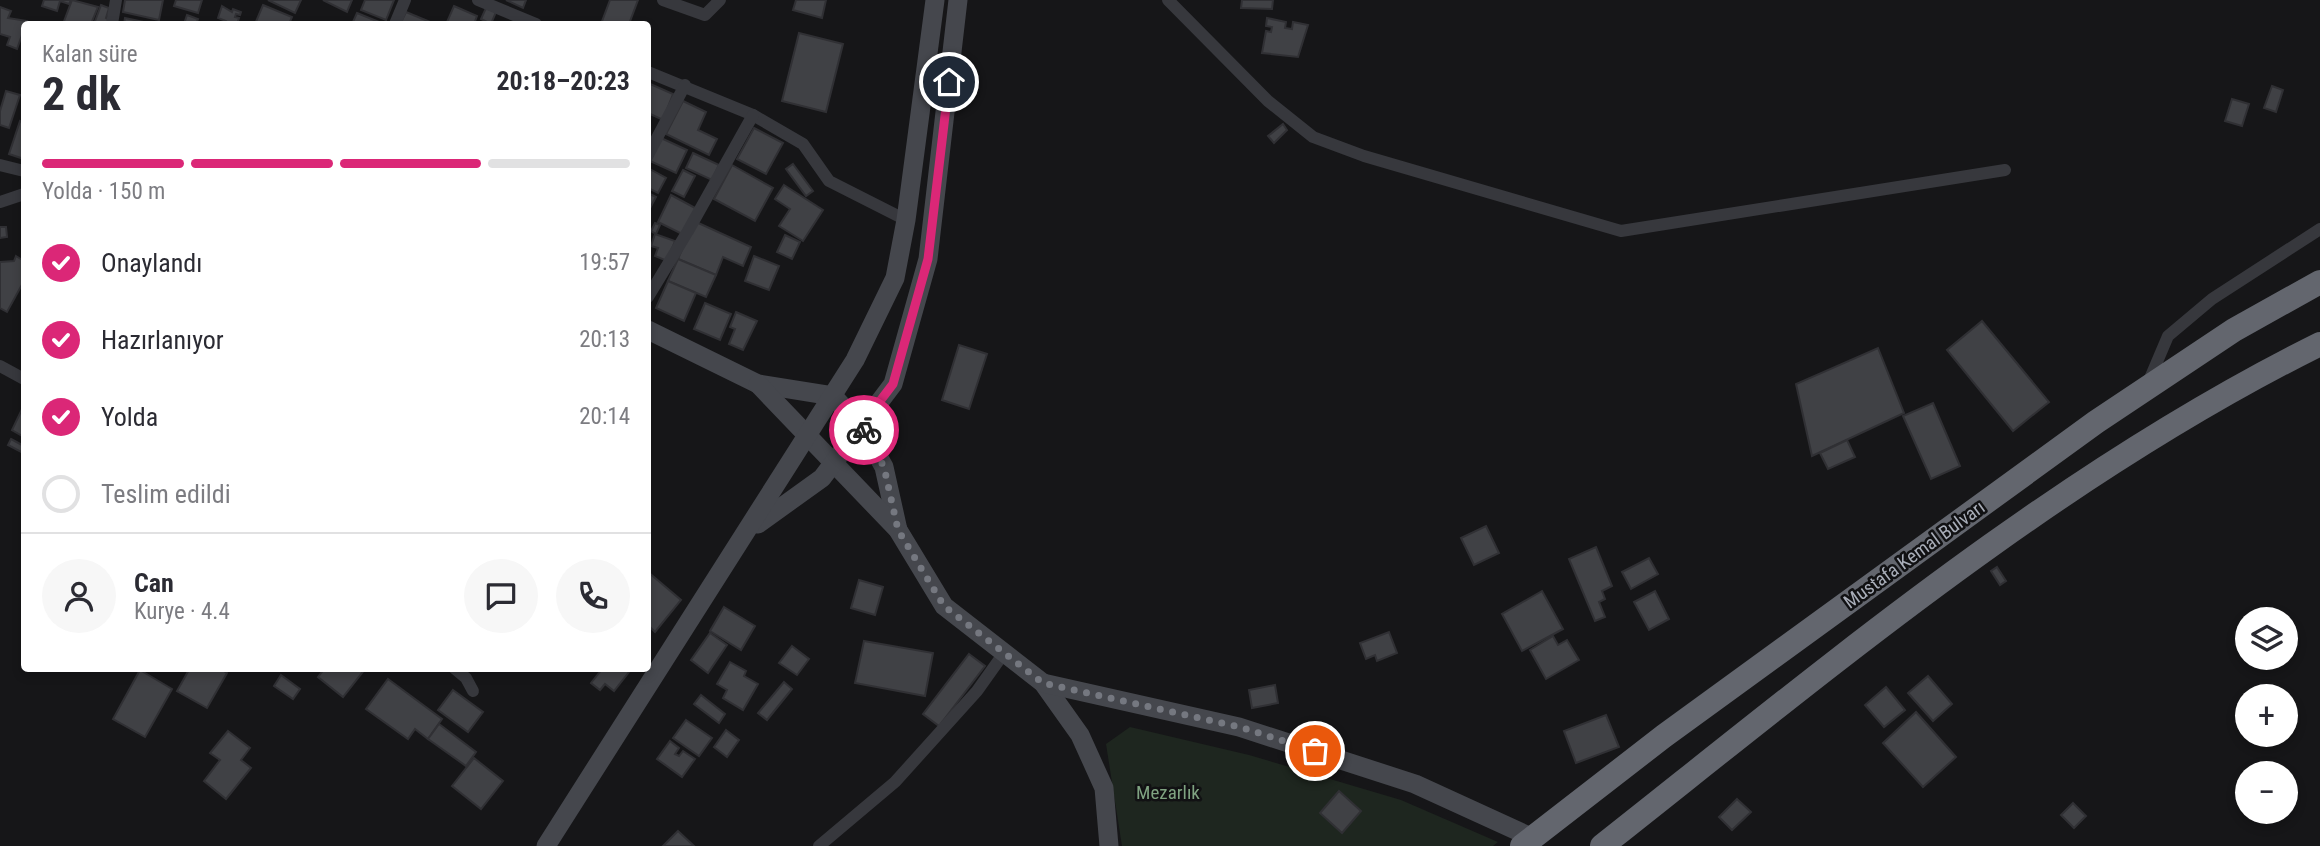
<!DOCTYPE html>
<html lang="tr">
<meta charset="utf-8">
<style>
:root{--surface:#fff;--page:#f7f7f7;--text:#2b2b33;--muted:#7c7c81;--line:#e1e1e2;--accent:#db2777}
body{margin:0;font-family:"Roboto Condensed",sans-serif;background:var(--page);color:var(--text);height:100vh;display:flex;flex-direction:column;font-size:26px;white-space:nowrap}
*{box-sizing:border-box;margin:0}
p{font-size:23px;color:var(--muted)}
.icon{flex:none;width:38px;height:38px;fill:none;stroke:currentColor;stroke-width:2;stroke-linecap:round;stroke-linejoin:round}
.map{position:relative;flex:1;overflow:hidden}
.details{position:absolute;left:21px;top:21px;width:630px;height:651px;display:flex;flex-direction:column;background:var(--surface);border-radius:7px;box-shadow:0 4px 10px #0003}
.details>*{flex:none}
.buttons{position:absolute;left:2235px;top:607px;display:grid;gap:14px}
.buttons a{display:grid;place-items:center;width:63px;height:63px;border-radius:50%;background:var(--surface);box-shadow:0 4px 10px #0003;font-size:35px}
.pin{position:absolute;display:grid;place-items:center;width:60px;height:60px;color:#fff;margin:-30px;border:4px solid #fff;border-radius:50%;box-shadow:0 2px 7px #0007}
.courier{position:absolute;display:grid;place-items:center;width:70px;height:70px;margin:-35px;border:5px solid #db2777;border-radius:50%;background:#fff;color:#222;box-shadow:0 2px 9px #0007}
.overview em{font-style:normal;font-weight:700}
.overview div{display:flex;flex-direction:column-reverse}
.overview{display:flex;align-items:center;justify-content:space-between;height:119px;padding:0 21px}
h1{font-size:46px;font-weight:700;line-height:52px}
.bar{display:grid;grid-template-columns:repeat(4,1fr);gap:10px 7px;align-content:center;height:84px;padding:0 21px}
.bar i{height:9px;border-radius:5px;background:var(--line)}
.bar .on{background:var(--accent)}
.bar p{grid-column:span 4}
.line{display:flex;align-items:center;gap:18px;padding:0 21px;border-top:2px solid var(--line)}
.line div{flex:1}
.round{display:grid;place-items:center;flex:none;width:74px;height:74px;border-radius:37px;background:var(--page)}
ol{padding:0 21px;list-style:none}
li{display:flex;align-items:center;gap:21px;height:77px}
li p{margin-inline-start:auto}
li .icon{padding:7px;border-radius:50%;background:var(--accent);color:#fff;stroke-width:4}
li:last-child{color:var(--muted)}
li i{width:38px;height:38px;border:4px solid var(--line);border-radius:50%}
.map>svg:first-child{display:block}
</style>
<div class="map">
<svg width="2320" height="846" viewBox="0 0 2320 846">
<rect width="100%" height="100%" fill="#161618"/>
<path fill="#1e261f" d="M1130,727l119,28 152,45 97,42 -5,4h-371l-16,-102z"/>
<g fill="#404145" stroke="#303034" stroke-width="2">
<path d="M44,0h27l-2,4 -9,-3 -3,10 -15,-5z"/>
<path d="M72,0l26,7 -7,17h-28z"/>
<path d="M125,0h38l-4,20 -36,-8z"/>
<path d="M176,0h26l-4,13 -24,-7z"/>
<path d="M268,0h33l-6,13z"/>
<path d="M323,0h29l-5,12z"/>
<path d="M365,0h29l-8,20 -25,-10z"/>
<path d="M506,0h20l-3,8z"/>
<path d="M610,0h28l-9,24h-28z"/>
<path d="M796,0h30l-4,18 -29,-8z"/>
<path d="M1242,0h31l-1,9 -31,-1z"/>
<path d="M101,5l8,3 -3,10 4,2 -1,4h-15z"/>
<path d="M263,5l29,12 -3,7h-34z"/>
<path d="M222,6l10,6 1,-3 8,3 -1,3 -4,-1 -1,3 4,1 -2,6h-12l1,-3 -8,-3z"/>
<path d="M454,6l23,10 -3,8 -27,-2z"/>
<path d="M0,7l11,4 -3,7 19,3 -10,28 -10,-4 3,-8 -10,-3z"/>
<path d="M486,8l10,4 -5,12 -10,-5z"/>
<path d="M406,12l29,12h-35z"/>
<path d="M357,13l27,11h-32z"/>
<path d="M187,15l11,4 -2,5h-12z"/>
<path d="M125,18l28,6h-29z"/>
<path d="M1267,18l19,4 -1,6 7,1 1,-7 15,3 -10,32 -36,-4 4,-22 5,1 1,-5 -6,-1z"/>
<path d="M799,33l44,11 -17,68 -44,-11z"/>
<path d="M648,83l25,11 -10,26 -15,-7z"/>
<path d="M2272,86l11,4 -7,22 -12,-4z"/>
<path d="M6,91l14,4 -11,33 -9,-3v-14z"/>
<path d="M2232,99l17,5 -7,22 -17,-5z"/>
<path d="M683,101l23,11 -8,18 19,9 -8,16 -43,-21z"/>
<path d="M20,121l4,2v36l-15,-5z"/>
<path d="M1283,124l4,6 -13,13 -6,-7z"/>
<path d="M754,128l29,15 -17,31 -29,-15z"/>
<path d="M661,138l26,12 -11,23 -26,-12z"/>
<path d="M693,153l26,12 -7,15 -26,-12z"/>
<path d="M793,164l20,27 -7,5 -20,-27z"/>
<path d="M732,165l41,23 -18,33 -41,-22z"/>
<path d="M648,168l18,10 -8,15 -10,-5z"/>
<path d="M683,170l12,6 -11,21 -12,-6z"/>
<path d="M784,185l39,25 -20,31 -24,-15 11,-17 -15,-10z"/>
<path d="M648,193l8,4 -8,15z"/>
<path d="M671,195l26,14 -13,26 -26,-13z"/>
<path d="M694,221l57,26 -8,19 -20,-9 -7,18 -38,-16z"/>
<path d="M655,223l5,2 -4,9 -5,-3z"/>
<path d="M0,227h6l1,10 -7,1z"/>
<path d="M655,234l20,7 -8,20 -12,-5 3,-8 -7,-2z"/>
<path d="M785,235l15,7 -8,17 -15,-7z"/>
<path d="M16,256l8,5v20l-17,31 -7,-4v-46l14,-1z"/>
<path d="M754,256l25,10 -10,24 -24,-9z"/>
<path d="M678,259l38,16 -10,22 -38,-16z"/>
<path d="M668,281l28,12 -12,28 -28,-13z"/>
<path d="M705,303l26,11 -11,26 -26,-11z"/>
<path d="M736,312l21,9 -14,29 -14,-6 6,-15 -5,-2z"/>
<path d="M1982,321l67,81 -36,29 -66,-81z"/>
<path d="M959,345l28,9 -18,55 -27,-9z"/>
<path d="M1878,348l26,65 -92,43 -16,-72z"/>
<path d="M1933,403l27,63 -29,13 -28,-63z"/>
<path d="M24,405v32l-12,-7z"/>
<path d="M11,439l13,7 -3,6 -13,-7z"/>
<path d="M1847,440l8,17 -27,12 -8,-16z"/>
<path d="M1486,526l13,27 -25,12 -13,-27z"/>
<path d="M1596,547l16,39 -10,5 3,8 -6,3 6,15 -10,4 -26,-62z"/>
<path d="M1649,558l9,16 -27,15 -9,-17z"/>
<path d="M1997,567l9,14 -6,4 -9,-14z"/>
<path d="M648,572l33,28 -26,32 -7,-7z"/>
<path d="M859,580l24,7 -8,28 -24,-7z"/>
<path d="M1542,591l21,38 -41,22 -20,-37z"/>
<path d="M1655,591l14,28 -20,11 -15,-28z"/>
<path d="M724,607l31,19 -14,24 -31,-19z"/>
<path d="M1389,632l8,21 -20,8 -2,-6 -9,4 -6,-16z"/>
<path d="M710,633l17,12 -19,28 -17,-13z"/>
<path d="M1553,636l5,9 9,-5 12,20 -33,19 -16,-29z"/>
<path d="M864,641l69,12 -8,43 -70,-13z"/>
<path d="M792,646l17,13 -12,16 -18,-12z"/>
<path d="M969,654l16,12 -46,60 -16,-12z"/>
<path d="M730,662l16,9 -2,5 14,8 -15,26 -20,-12 4,-8 -10,-6z"/>
<path d="M190,668h29l8,5 -20,35 -30,-17z"/>
<path d="M325,668h38l2,1 -22,28 -25,-20z"/>
<path d="M603,668h23l3,4 -15,19 -9,-7 -5,6 -9,-7z"/>
<path d="M140,670l32,19 -27,48 -32,-18z"/>
<path d="M281,675l19,14 -7,10 -19,-13z"/>
<path d="M1928,676l24,28 -19,17 -25,-28z"/>
<path d="M388,679l54,40 -14,20 -13,-10 -7,10 -42,-30z"/>
<path d="M784,682l8,7 -25,31 -9,-7z"/>
<path d="M1275,685l3,18 -26,5 -3,-18z"/>
<path d="M1886,687l19,23 -21,17 -19,-22z"/>
<path d="M453,690l30,22 -15,20 -30,-22z"/>
<path d="M701,695l24,19 -6,9 -25,-19z"/>
<path d="M1916,712l40,45 -33,30 -40,-44z"/>
<path d="M1606,715l13,32 -43,16 -12,-32z"/>
<path d="M686,720l26,18 -13,18 -26,-18z"/>
<path d="M439,724l37,28 -10,14 -38,-27z"/>
<path d="M726,730l13,10 -12,17 -13,-10z"/>
<path d="M228,731l22,17 -9,12 10,8 -25,31 -22,-18 16,-21 -10,-7z"/>
<path d="M670,741l9,7 -4,6 4,2 4,-5 12,8 -13,18 -25,-18z"/>
<path d="M474,758l29,23 -22,28 -29,-23z"/>
<path d="M1339,791l22,20 -19,22 -22,-20z"/>
<path d="M1737,799l14,13 -19,18 -13,-13z"/>
<path d="M2073,803l13,13 -12,12 -13,-13z"/>
<path d="M678,831l16,15h-31z"/>
</g>
<g fill="none" stroke-linecap="round" stroke-linejoin="round">
<g stroke="#37383d" stroke-width="12">
<path d="M478,0l58,24"/>
<path d="M663,0l42,15 15,-15"/>
<path d="M1168,0l100,101 45,36 51,19 257,75 384,-61"/>
<path d="M112,24l4,-24"/>
<path d="M395,24l10,-24"/>
<path d="M648,72l105,43 50,29 26,37 77,39"/>
<path d="M648,155l37,-70"/>
<path d="M0,165l24,6"/>
<path d="M0,202l24,-8"/>
<path d="M648,297l40,-66 65,-116"/>
<path d="M0,366l24,13"/>
<path d="M2148,383l20,-47 44,-37 108,-70"/>
<path d="M454,668l12,10 7,13"/>
<path d="M819,846l76,-64 82,-91 27,-38"/>
</g>
<g stroke="#45474d" stroke-width="19">
<path d="M648,330l110,54 75,12 28,30 23,41 14,63"/>
<path d="M758,384l140,146 46,76 99,77 37,52 24,53 5,58"/>
<path d="M758,524l64,-46 71,-94 35,-125 30,-259"/>
<path d="M1043,683l196,44 176,57 118,54"/>
<path d="M546,846l309,-486 40,-82 11,-58 29,-220"/>
</g>
<g stroke="#63666e" stroke-width="24">
<path d="M1522,846l142,-110 432,-314 138,-92 86,-48"/>
<path d="M1602,846c228,-180 456,-372 718,-502"/>
</g>
</g>
<g fill="none" stroke-linecap="round" stroke-linejoin="round">
<path stroke="#757880" stroke-width="7" stroke-dasharray="0 12.6" d="M864,430l20,37 14,63 46,76 99,77 197,44 75,24"/>
<path stroke="#db2777" stroke-width="9" d="M864,430l-3,-4 32,-42 35,-125 21,-177"/>
</g>
<g text-anchor="middle" stroke-width="5" stroke-linejoin="round" paint-order="stroke">
<g font-size="19" fill="#a8adb8" stroke="#111113">
<text transform="translate(1914 554) rotate(-36)" y="7">Mustafa Kemal Bulvarı</text>
</g>
<g font-size="19" fill="#7fa381" stroke="#111113">
<text x="1168" y="799">Mezarlık</text>
</g>
</g>
</svg>
<div class="buttons">
<a><svg class="icon" aria-label="layers" viewBox="0 0 24 24"><path d="M12 4l9 5-9 5-9-5zM3 14l9 5 9-5"/></svg></a>
<a>+</a>
<a>−</a>
</div>
<div class="pin" style="left:1315px;top:751px;background:#ea580c"><svg class="icon" aria-label="bag" viewBox="0 0 24 24"><path d="M5 8h14l-1 12H6zM9 8a3 3 0 0 1 6 0"/></svg></div>
<div class="pin" style="left:949px;top:82px;background:#1f2937"><svg class="icon" aria-label="home" viewBox="0 0 24 24"><path d="M3 11l9-7 9 7M6 9v11h12V9"/></svg></div>
<div class="courier" style="left:864px;top:430px"><svg class="icon" aria-label="bike" viewBox="0 0 24 24"><circle cx="6" cy="16" r="4"/><circle cx="18" cy="16" r="4"/><path d="M6 16l4-8h5l3 8M10 8l3 8H6M13 5h3"/></svg></div>
<section class="details">
<div class="overview"><div><h1>2 dk</h1><p>Kalan süre</p></div><em>20:18–20:23</em></div>
<div class="bar"><i class="on"></i><i class="on"></i><i class="on"></i><i></i><p>Yolda · 150 m</p></div>
<ol>
<li><svg class="icon" aria-label="check" viewBox="0 0 24 24"><path d="M5 12l5 5 9-10"/></svg>Onaylandı<p>19:57</p></li>
<li><svg class="icon" aria-label="check" viewBox="0 0 24 24"><path d="M5 12l5 5 9-10"/></svg>Hazırlanıyor<p>20:13</p></li>
<li><svg class="icon" aria-label="check" viewBox="0 0 24 24"><path d="M5 12l5 5 9-10"/></svg>Yolda<p>20:14</p></li>
<li><i></i>Teslim edildi</li>
</ol>
<div class="line" style="height:126px"><a class="round"><svg class="icon" aria-label="person" viewBox="0 0 24 24"><circle cx="12" cy="8" r="4"/><path d="M4 21q1-7 8-7t8 7"/></svg></a><div><b>Can</b><p>Kurye · 4.4</p></div><a class="round"><svg class="icon" aria-label="chat" viewBox="0 0 24 24"><path d="M4 5h16v11H9l-5 4z"/></svg></a><a class="round"><svg class="icon" aria-label="phone" viewBox="0 0 24 24"><path d="M5 4h4l2 5-3 2q2 4 5 5l2-3 5 2v4C11 20 4 13 5 4z"/></svg></a></div>
</section>
</div>
